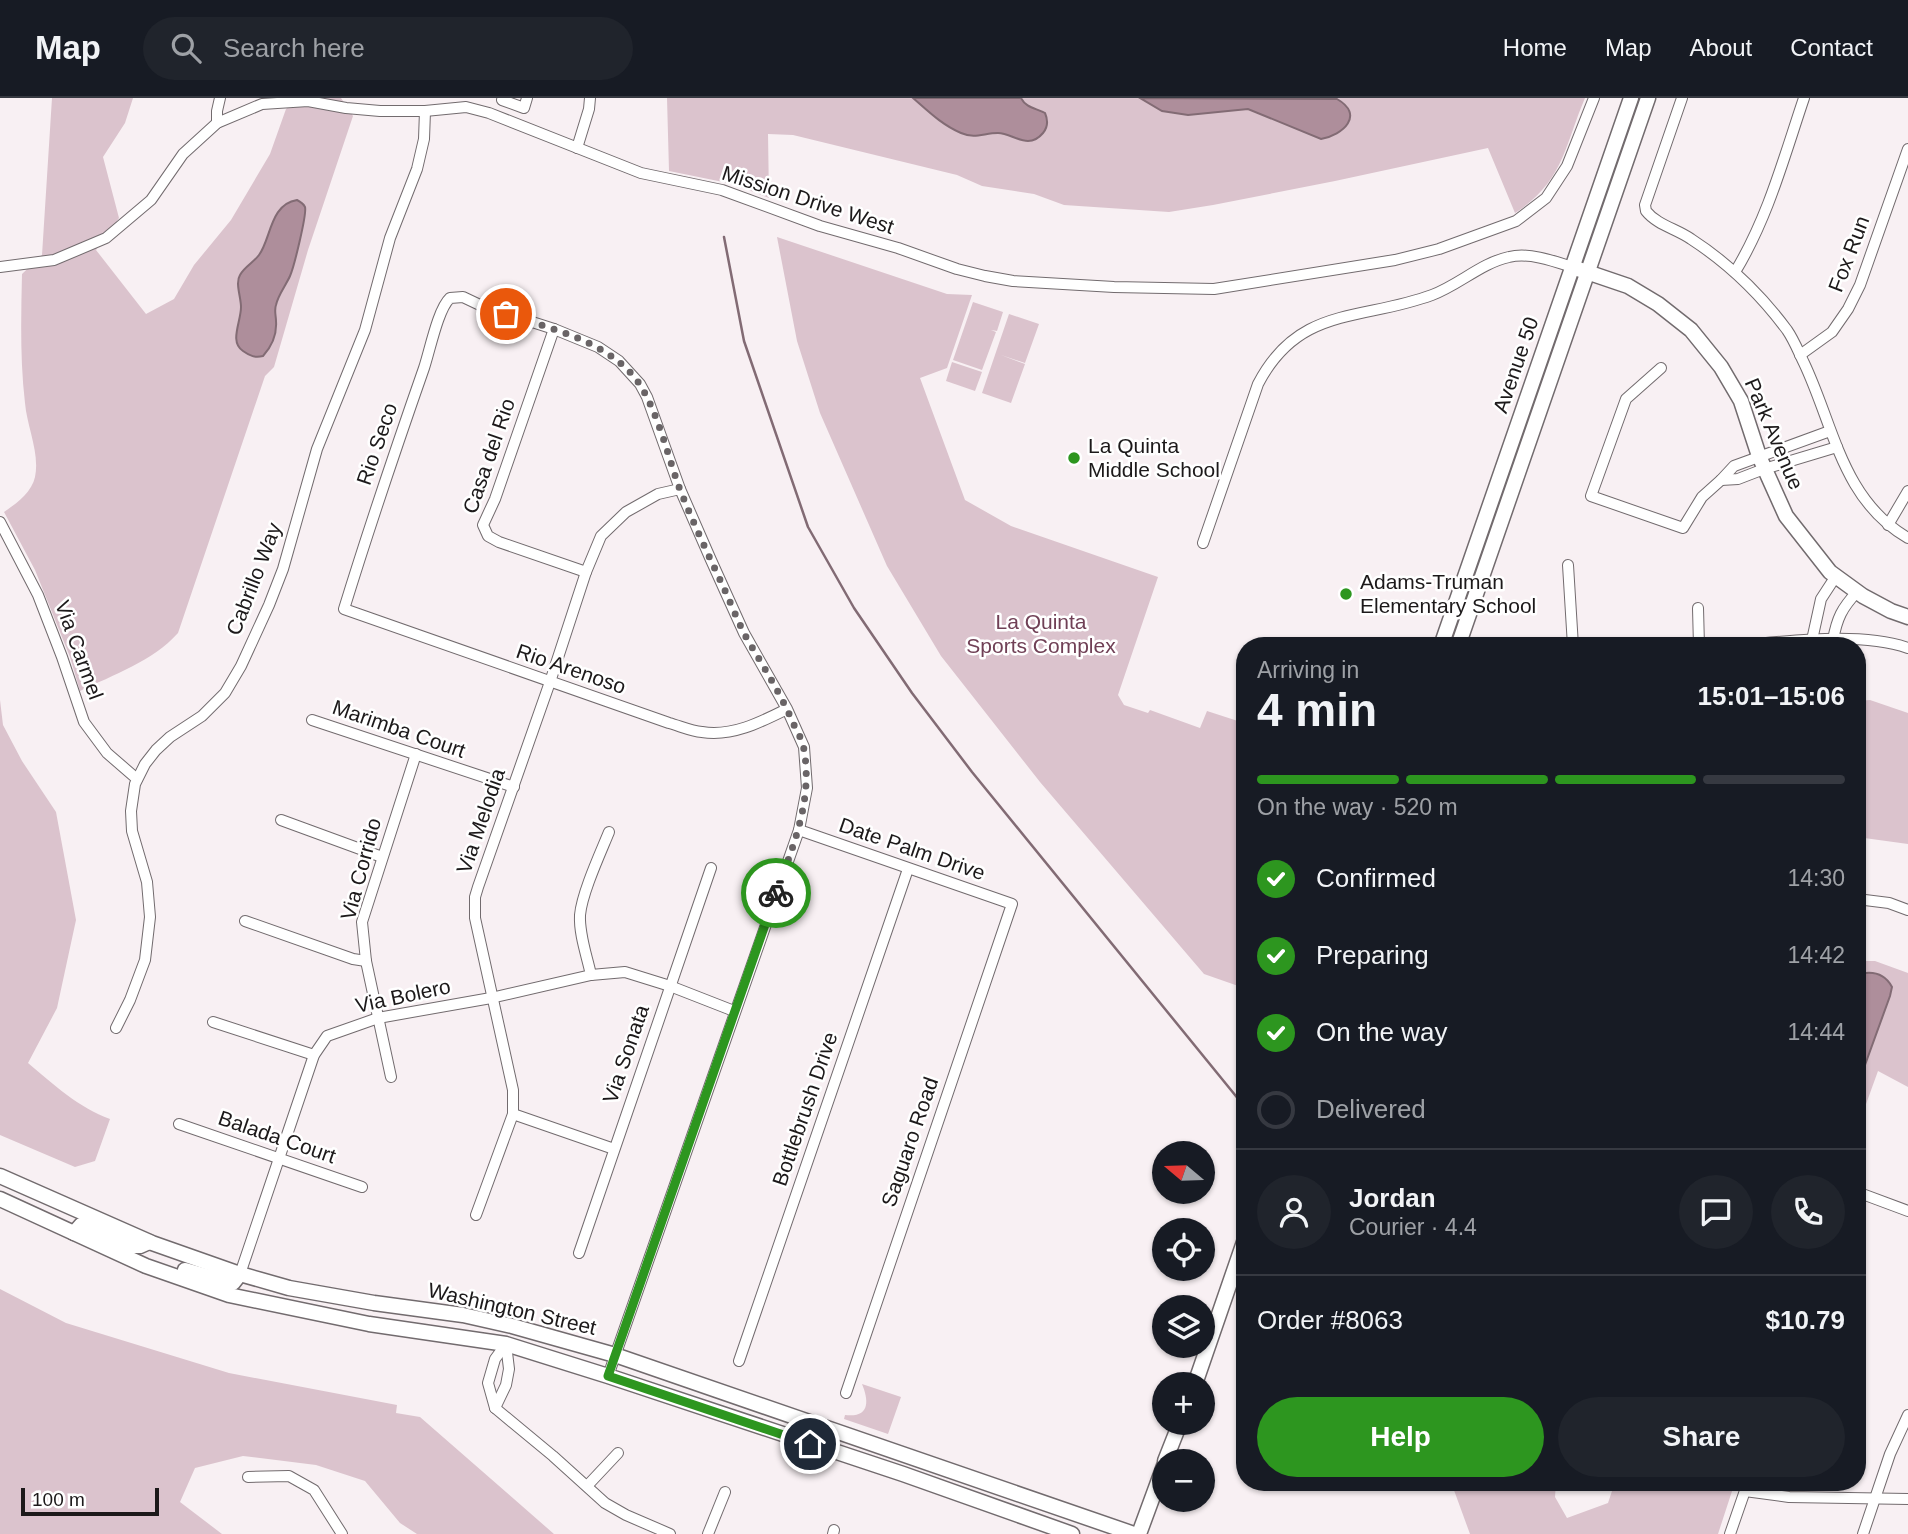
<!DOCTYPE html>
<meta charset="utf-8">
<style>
:root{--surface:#171b24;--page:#20242c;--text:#f1f3f6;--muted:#9ea1a6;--line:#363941;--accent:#2d961f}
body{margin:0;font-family:Arial,sans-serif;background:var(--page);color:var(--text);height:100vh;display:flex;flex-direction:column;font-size:26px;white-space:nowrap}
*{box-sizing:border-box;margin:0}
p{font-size:23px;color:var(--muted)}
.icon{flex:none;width:38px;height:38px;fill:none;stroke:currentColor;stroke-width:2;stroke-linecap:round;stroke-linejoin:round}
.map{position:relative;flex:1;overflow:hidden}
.panel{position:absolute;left:1236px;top:539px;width:630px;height:854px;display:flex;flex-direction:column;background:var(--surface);border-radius:28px;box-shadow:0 2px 5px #0004}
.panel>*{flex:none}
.needle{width:46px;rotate:289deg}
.tools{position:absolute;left:1152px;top:1043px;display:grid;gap:14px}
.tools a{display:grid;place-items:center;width:63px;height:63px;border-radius:50%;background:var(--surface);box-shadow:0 2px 5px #0004;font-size:35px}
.scale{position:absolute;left:21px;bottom:18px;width:138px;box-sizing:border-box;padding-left:7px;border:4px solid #1c191a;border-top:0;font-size:19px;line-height:24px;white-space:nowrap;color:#1c191a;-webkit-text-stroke:5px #fff;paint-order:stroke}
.pin{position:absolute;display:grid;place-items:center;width:60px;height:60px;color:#fff;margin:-30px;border:4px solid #fff;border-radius:50%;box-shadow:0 2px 7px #0007}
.courier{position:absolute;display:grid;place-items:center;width:70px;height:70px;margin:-35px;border:5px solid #2d961f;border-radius:50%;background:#fff;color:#222;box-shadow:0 2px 9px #0007}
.summary em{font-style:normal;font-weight:700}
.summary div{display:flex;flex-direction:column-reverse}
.summary{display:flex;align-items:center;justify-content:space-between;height:119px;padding:0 21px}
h1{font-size:46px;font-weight:700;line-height:52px}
.bar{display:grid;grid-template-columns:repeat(4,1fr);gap:10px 7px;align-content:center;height:84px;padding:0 21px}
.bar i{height:9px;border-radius:5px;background:var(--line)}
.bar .active{background:var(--accent)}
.bar p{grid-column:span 4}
.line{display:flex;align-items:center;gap:18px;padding:0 21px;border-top:2px solid var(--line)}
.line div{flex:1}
.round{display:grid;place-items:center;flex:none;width:74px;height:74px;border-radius:37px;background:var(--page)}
ol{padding:0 21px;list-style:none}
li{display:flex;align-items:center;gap:21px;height:77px}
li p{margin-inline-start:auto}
li .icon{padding:7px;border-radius:50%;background:var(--accent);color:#fff;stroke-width:4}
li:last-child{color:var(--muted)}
li i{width:38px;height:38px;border:4px solid var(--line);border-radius:50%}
.cta{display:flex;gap:14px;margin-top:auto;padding:14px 21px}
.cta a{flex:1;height:80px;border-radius:42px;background:var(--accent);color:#fff;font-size:28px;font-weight:700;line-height:80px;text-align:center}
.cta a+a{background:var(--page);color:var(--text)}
header{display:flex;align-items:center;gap:42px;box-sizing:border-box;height:98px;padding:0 35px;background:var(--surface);border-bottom:2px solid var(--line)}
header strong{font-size:33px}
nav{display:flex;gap:38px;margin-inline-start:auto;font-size:24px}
.search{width:490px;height:63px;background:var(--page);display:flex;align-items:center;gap:18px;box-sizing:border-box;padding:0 24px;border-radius:38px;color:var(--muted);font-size:26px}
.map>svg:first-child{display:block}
</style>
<header>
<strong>Map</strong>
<div class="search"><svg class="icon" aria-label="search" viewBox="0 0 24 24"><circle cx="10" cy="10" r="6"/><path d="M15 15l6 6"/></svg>Search here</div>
<nav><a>Home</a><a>Map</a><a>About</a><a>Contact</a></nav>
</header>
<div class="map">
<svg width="1908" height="1436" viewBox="0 0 1908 1436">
<rect width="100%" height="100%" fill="#f8f0f3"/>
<g fill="#dbc3cd">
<path d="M52,0h81l-8,25 -22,34 16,61 -23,32 50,64 28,-15 20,-34 37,-45 39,-66 16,-45 14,-11h41l12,18 -45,134 -34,117 -9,9 -87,257c-25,28 -65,42 -98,58l-10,-34 -35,-87 -31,-58c12,-8 28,-20 31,-35 5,-24 -8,-50 -10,-74 -5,-43 -4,-85 -3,-129l20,-19z"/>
<path d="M667,0h918c-21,49 -21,83 -70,115l-27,-65 -153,33 -122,24 -44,7 -105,-7 -30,-11 -52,-8 -25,-11 -164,-40 -25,-1 1,64 -36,-14 -64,-13z"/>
<path d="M777,139l170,57 25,1 -25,73 -27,10 45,122 46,26 147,51 -40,118 6,10 24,8 2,-3 50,18 7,-17 37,12v265l-40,-14 -164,-192 -99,-126 -54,-90 -67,-153 -23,-72z"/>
<path d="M973,204l30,10 -6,19 -6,-1 5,2 -14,38 -29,-10z"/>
<path d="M1009,216l30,10 -14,39 -24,-8 24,9 -14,39 -29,-10z"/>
<path d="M952,264l30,10 -7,19 -29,-10z"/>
<path d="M0,602l3,25 19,36 34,51 20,108 -19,88 -29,55c25,21 51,45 82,56l-15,42 -20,6 -75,-32z"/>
<path d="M1870,602l38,13v131l-51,-7v-136z"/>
<path d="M1857,863h18l33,12v114l-30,-16 -21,58z"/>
<path d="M0,1191l66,34 163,50 168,32 -1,8 24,4 134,117h-137l-17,-11 -35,-42 -49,-16 -73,-9 -48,12 -15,34 42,32h-222z"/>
<path d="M862,1286l39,13 -13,37 -44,-15 1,-4c25,3 24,-14 17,-31z"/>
<path d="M1451,1384h105l-1,15 12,21 41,-15 7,-21h120l-17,52h-248z"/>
</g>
<g fill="#ae8e9b" stroke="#826b74" stroke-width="2">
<path d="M913,0h108c5,10 15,10 24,15 3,7 3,14 -2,20 -15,18 -30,0 -45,0 -14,0 -23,6 -37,0 -19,-8 -33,-22 -48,-35z"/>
<path d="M1140,0l197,1c28,16 6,36 -16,40l-73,-30 -60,6 -26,-4z"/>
<path d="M297,102c4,2 6,3 8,7 2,7 -11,60 -15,69 -4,9 -12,19 -14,29 -2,5 0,11 0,16 1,13 -4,25 -13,35 -8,2 -13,0 -20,-5 -14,-9 -2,-29 -2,-44 0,-10 -6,-24 -1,-32 4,-8 14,-13 19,-20 12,-16 11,-51 38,-55z"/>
<path d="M1866,875c12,-1 20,3 26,14l-2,9 -33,91v-111z"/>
</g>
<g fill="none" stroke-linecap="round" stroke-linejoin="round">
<path stroke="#826b74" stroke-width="2.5" d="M724,139l20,104 64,186 46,81 58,85 60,79 272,334"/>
<g stroke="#726b6e" stroke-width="12">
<g id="street">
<path d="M1682,0l-37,107 1,6c11,14 31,18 45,28 37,24 70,56 96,91 7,10 12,23 17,33 30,63 38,137 104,175"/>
<path d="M502,2l22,8 3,-10"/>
<path d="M217,25v-12l3,-13"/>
<path d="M577,50l12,-39 1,-11"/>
<path d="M0,169l54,-7 52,-22 45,-38 32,-46 34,-31 45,-19 46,-3 38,7 34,3h45l41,-4 23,6 152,60 81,17 98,36 78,22 59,21 28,7 28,5 101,6 100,2 181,-29 44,-11 77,-28 30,-23 21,-32 27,-68"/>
<path d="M1735,174c33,-54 49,-115 69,-174"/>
<path d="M554,231l-59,170 -12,26 5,11 11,6 87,30"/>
<path d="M1800,257l32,-23 16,-23 12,-24 48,-136"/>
<path d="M1661,270l-35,31 -35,97 92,32 19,-31 19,-17 13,-14 96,-35"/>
<path d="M1721,382l17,-1 26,-10 73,-22"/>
<path d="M0,424l38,73 24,62 22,65 23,31 30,26"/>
<path d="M1888,427l20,-34"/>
<path d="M1203,445l55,-159c41,-79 104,-63 174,-89 27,-10 49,-32 77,-38 20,-5 45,4 63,10"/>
<path d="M1568,467l5,81"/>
<path d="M1698,510l1,38"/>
<path d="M1812,542l9,-41 15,-23"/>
<path d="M1833,542c4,-22 9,-32 24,-48"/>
<path d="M1733,548c52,-4 126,-15 175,2"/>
<path d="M312,622l202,67"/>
<path d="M281,722l101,37"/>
<path d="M799,732l213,74 -166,489"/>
<path d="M1857,801l32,4 19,7"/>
<path d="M245,823l108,38 13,2"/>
<path d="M591,877c-4,-19 -12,-40 -11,-60 2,-22 20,-61 29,-83"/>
<path d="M213,924l101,33"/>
<path d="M116,930l14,-28 15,-40 5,-43 -3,-35 -15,-51 -1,-20 4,-27 10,-20 11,-14 14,-13 32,-21 23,-23 16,-27 28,-61 14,-36 34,-120 48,-119 25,-92 27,-69 7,-30 1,-28"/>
<path d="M391,979l-25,-116 -4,-39 54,-168"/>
<path d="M513,1016l101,35"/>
<path d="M179,1026l183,63"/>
<path d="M1857,1094l51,19"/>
<path d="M476,1117l37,-101v-24l-38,-172v-21l3,-10 72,-205 36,-110 15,-36 25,-24 32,-18 22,-5"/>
<path d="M579,1155l132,-385"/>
<path d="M240,1176l74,-219 13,-19 51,-18 113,-20 100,-23 34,-3 45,14 64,25"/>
<path d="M506,1246l-11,15 -7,24 7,25 58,48 52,47 21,12 44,19"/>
<path d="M739,1263l169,-492"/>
<path d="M608,1278l191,-546 8,-42 -3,-41 -17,-38 -43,-76 -33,-73 -31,-71 -33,-92 -7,-13 -21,-23 -21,-14 -44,-18 -72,-23 -19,-9 -13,1c-12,11 -20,52 -26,70 -28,80 -55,160 -80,241l325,114c11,3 22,8 33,9 30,5 59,-10 85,-23"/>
<path d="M495,1310l11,-23 3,-16 -3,-25"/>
<path d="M248,1379l41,-1 25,14 28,44"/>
<path d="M587,1388l31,-33"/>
<path d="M1745,1393l44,6 119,2"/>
<path d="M708,1436l17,-42"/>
<path d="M833,1436l1,-4"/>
<path d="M1730,1436l18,-52"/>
<path d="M1863,1436l27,-80 18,-39"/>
</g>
</g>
<g stroke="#726b6e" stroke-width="17">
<g id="secondary">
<path d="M1578,171l50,17 30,18 33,26 30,37 20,34 18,55 27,60 44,56 33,24 28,15 17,6"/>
<path d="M1441,548l190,-548"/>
<path d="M1458,548l190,-548"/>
<path d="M0,1078l152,67 88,31 49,14 85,15 89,12 49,11 103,29 519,179"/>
<path d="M0,1101l146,67 83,29 140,29 137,20 102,32 295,98 169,60"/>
<path d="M74,1135l7,-8 4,-1 47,22h8l9,-4"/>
<path d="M185,1172l45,13h3l7,-9"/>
<path d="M1195,1286l49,-142"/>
<path d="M1165,1363l15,-38"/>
<path d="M1139,1436l25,-68"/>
</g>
</g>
<use href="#street" stroke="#fff" stroke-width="10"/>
<use href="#secondary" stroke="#fff" stroke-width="14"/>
</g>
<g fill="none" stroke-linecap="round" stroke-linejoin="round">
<path stroke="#696466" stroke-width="7" stroke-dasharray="0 12.6" d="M506,216c42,14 90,24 123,57 25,24 38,83 50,116 13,33 28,65 43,97 8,17 15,36 24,53 17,29 35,57 48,88 4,8 9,16 10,25 9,50 -11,97 -28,143"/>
<path stroke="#2d961f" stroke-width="9" d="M776,795l-168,483 202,68"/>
</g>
<g fill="#2d961f" stroke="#fff" stroke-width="2.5">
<circle cx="1074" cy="360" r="7"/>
<circle cx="1346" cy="496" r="7"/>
</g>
<g text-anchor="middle" stroke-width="5" stroke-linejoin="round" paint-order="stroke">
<g font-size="21" fill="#1c191a" stroke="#fff">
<text transform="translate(808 102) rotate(18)" y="7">Mission Drive West</text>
<text transform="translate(1849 156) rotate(-69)" y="7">Fox Run</text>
<text transform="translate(1516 267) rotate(-71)" y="7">Avenue 50</text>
<text transform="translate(1774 336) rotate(67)" y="7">Park Avenue</text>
<text transform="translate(377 346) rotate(-71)" y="7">Rio Seco</text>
<text transform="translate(489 358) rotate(-71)" y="7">Casa del Rio</text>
<text transform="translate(254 481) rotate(-69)" y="7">Cabrillo Way</text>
<text transform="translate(79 552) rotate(70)" y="7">Via Carmel</text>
<text transform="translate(571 571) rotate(19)" y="7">Rio Arenoso</text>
<text transform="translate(399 631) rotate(19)" y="7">Marimba Court</text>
<text transform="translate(481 723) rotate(-71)" y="7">Via Melodia</text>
<text transform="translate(912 751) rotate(19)" y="7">Date Palm Drive</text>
<text transform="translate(361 771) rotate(-75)" y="7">Via Corrido</text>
<text transform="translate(403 898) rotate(-12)" y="7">Via Bolero</text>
<text transform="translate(626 956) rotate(-71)" y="7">Via Sonata</text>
<text transform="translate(805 1011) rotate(-71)" y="7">Bottlebrush Drive</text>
<text transform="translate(277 1039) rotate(19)" y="7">Balada Court</text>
<text transform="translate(910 1044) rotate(-71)" y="7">Saguaro Road</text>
<text transform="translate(512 1211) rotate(13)" y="7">Washington Street</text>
</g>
<g font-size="21" fill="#1c191a" stroke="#fff" text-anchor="start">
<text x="1088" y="355">La Quinta<tspan x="1088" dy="24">Middle School</tspan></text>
<text x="1360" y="491">Adams-Truman<tspan x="1360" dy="24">Elementary School</tspan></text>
</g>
<g font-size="21" fill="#704056" stroke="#fff">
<text x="1041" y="531">La Quinta<tspan x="1041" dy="24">Sports Complex</tspan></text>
</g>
</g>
</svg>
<div class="tools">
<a><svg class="needle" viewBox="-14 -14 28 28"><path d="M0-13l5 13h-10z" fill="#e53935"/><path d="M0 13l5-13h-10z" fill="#9ea1a6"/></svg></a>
<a><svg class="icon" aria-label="locate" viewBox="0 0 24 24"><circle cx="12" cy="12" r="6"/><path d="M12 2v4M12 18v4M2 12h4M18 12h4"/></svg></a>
<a><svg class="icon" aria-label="layers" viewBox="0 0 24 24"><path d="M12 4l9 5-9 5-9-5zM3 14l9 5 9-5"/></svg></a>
<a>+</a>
<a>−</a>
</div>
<div class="scale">100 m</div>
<div class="pin" style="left:506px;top:216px;background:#ea580c"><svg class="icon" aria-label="bag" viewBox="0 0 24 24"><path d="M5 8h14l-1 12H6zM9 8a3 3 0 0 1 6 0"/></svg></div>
<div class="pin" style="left:810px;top:1346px;background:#1f2937"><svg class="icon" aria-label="home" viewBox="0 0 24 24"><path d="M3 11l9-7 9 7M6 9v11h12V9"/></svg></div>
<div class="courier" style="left:776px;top:795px"><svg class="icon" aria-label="bike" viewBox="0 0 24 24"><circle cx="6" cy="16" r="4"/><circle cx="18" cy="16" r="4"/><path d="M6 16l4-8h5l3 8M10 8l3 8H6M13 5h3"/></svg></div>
<section class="panel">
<div class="summary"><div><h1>4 min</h1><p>Arriving in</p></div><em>15:01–15:06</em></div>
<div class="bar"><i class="active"></i><i class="active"></i><i class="active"></i><i></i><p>On the way · 520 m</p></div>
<ol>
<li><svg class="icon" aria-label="check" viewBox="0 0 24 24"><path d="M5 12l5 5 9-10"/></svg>Confirmed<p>14:30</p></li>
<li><svg class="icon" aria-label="check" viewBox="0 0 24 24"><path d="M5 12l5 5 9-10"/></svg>Preparing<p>14:42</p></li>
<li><svg class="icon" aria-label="check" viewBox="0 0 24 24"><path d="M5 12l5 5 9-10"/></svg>On the way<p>14:44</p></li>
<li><i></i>Delivered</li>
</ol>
<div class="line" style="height:126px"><a class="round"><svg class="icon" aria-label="person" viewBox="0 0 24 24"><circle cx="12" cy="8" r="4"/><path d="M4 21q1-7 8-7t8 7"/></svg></a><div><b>Jordan</b><p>Courier · 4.4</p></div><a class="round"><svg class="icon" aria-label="chat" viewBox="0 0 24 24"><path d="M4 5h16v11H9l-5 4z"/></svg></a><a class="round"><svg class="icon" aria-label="phone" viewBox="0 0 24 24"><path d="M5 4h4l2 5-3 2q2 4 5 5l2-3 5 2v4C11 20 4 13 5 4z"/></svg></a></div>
<div class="line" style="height:91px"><div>Order #8063</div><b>$10.79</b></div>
<div class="cta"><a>Help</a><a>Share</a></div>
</section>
</div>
